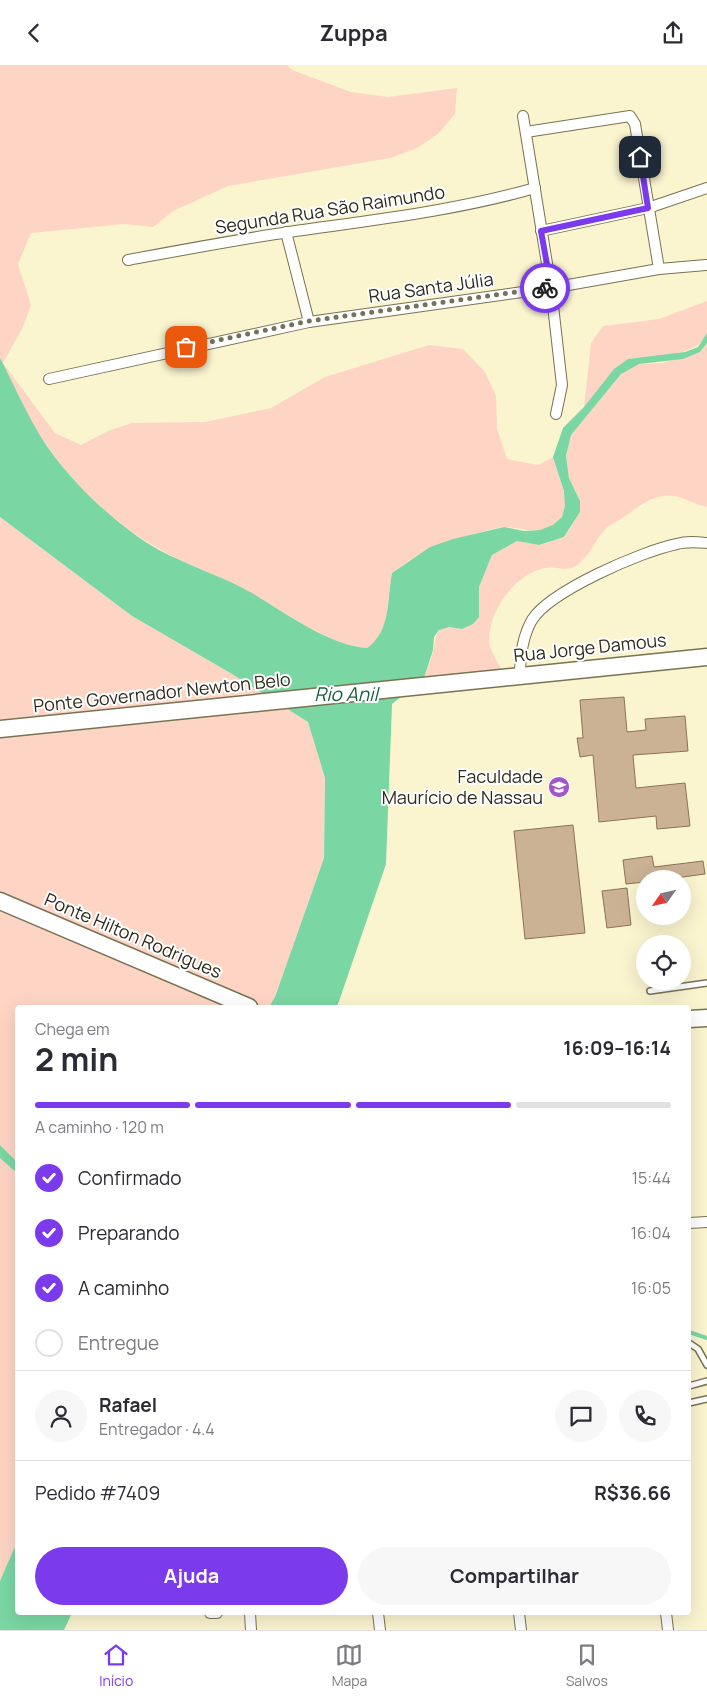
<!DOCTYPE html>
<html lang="pt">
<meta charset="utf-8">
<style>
:root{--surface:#fff;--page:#f7f7f7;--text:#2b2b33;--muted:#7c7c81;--line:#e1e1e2;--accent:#7c3aed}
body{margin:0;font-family:Manrope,sans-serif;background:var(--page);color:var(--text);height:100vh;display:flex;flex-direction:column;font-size:19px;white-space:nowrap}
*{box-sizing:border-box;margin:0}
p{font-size:16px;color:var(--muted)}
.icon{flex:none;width:28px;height:28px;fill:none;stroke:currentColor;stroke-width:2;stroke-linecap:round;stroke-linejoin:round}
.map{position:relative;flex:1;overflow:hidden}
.panel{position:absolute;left:15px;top:940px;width:676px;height:610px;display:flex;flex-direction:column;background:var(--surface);border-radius:5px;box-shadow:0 5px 20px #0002}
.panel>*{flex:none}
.needle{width:32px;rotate:236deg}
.tools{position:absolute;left:636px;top:805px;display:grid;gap:10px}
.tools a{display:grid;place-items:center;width:55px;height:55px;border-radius:50%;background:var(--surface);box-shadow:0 5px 20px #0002;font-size:25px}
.pin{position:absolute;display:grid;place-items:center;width:42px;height:42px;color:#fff;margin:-21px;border-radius:10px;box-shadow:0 2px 8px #0006}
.courier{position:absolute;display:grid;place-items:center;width:50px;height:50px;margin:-25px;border:4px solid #7c3aed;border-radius:50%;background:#fff;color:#222;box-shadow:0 1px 6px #0007}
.head em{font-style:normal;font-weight:700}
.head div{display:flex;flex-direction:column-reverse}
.head{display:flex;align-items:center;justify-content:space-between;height:85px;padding:0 20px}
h1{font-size:32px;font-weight:700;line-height:38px}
.bar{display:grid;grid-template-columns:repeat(4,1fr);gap:8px 5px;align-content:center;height:60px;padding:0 20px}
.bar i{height:6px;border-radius:4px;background:var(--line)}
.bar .active{background:var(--accent)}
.bar p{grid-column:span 4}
.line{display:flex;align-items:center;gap:12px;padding:0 20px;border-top:1px solid var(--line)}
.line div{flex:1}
.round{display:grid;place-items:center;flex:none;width:52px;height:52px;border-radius:26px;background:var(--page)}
ol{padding:0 20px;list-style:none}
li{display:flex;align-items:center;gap:15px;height:55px}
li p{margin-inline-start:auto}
li .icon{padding:5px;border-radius:50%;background:var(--accent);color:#fff;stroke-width:4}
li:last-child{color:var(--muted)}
li i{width:28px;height:28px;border:2px solid var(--line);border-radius:50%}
.primary-button{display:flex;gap:10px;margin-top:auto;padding:10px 20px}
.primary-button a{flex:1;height:58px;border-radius:30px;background:var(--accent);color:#fff;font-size:20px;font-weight:700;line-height:58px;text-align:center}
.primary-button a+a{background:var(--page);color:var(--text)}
header{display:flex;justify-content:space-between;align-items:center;height:65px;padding:0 20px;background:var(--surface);font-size:22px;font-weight:700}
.tabs{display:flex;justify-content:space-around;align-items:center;height:70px;border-top:1px solid var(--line);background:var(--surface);font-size:14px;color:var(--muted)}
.tabs a{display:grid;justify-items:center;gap:2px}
.tabs .active{color:var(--accent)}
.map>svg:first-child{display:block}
</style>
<header><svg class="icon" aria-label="back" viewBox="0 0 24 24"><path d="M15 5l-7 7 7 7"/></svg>Zuppa<svg class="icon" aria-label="share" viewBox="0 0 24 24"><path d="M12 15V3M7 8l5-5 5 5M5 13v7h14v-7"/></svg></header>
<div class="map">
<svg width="707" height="1565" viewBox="0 0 707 1565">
<rect width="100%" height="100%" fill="#faf4cf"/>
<g fill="#fed5c5">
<path d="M0,0h287l5,5 59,22 37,5 69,-9 -2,26 -17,20 -21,14 -27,10 -162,28 -55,25 -20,16 -29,-3 -93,9 -13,31 13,41 -8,22 -20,36 52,70 26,12 27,-14 24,-8 73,-1 66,-14 54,-31 104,-32 34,4 22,23 11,24 1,33 10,30 31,6 15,-8c6,17 20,43 9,60 -13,21 -38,11 -57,10 -8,0 -19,4 -27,6 -38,10 -54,16 -86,40 -5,27 -1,58 -25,75 -39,-3 -81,-36 -116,-55 -29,-17 -63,-27 -92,-44 -47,-26 -91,-70 -120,-115 -14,-22 -24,-47 -37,-71l-2,-5z"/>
<path d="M707,236c0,9 0,22 0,31 -6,26 -57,23 -79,27l-44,48 7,-64 12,-17 56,-7z"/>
<path d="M707,278v164c-9,-2 -16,-6 -25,-9 -25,-9 -42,8 -61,21 -6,4 -13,6 -18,13 -8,9 -14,23 -22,30 -15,13 -21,3 -36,6 -31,6 -57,44 -56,74 1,9 10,22 14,31l-79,5c3,-8 6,-17 9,-26 5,-22 2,-28 29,-23l16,-12 1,-30 13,-32 25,-14 22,4 26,-8 15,-25v-11l-11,-23 -3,-22 5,-22 50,-61 18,-9 24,-1 37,-11z"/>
<path d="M0,452l132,99 100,58 76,48 17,56 -1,80 -49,139 -6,10h-251l-1,155 -17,-17z"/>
<path d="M0,1093l18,15v369l-18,39z"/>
</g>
<g fill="#7ad7a4">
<path d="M707,268v10l-7,9 -17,7 -44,5 -18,10 -50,61 -5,21 3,22 11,23v11l-16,25 -25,8 -22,-4 -25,14 -13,32v30l-6,7 -11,5 -13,-2 -10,3 -5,7 -1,13 -9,28 -32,26 -6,160 -49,143h-68l6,-10 49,-139 1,-80 -17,-56 -76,-48 -100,-58 -132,-99v-159c13,25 24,50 38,74 24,42 79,95 121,118 30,16 63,26 93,43 34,20 76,52 115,55 24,-17 20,-48 25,-75l38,-26 23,-8 51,-12 20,4 16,-1 13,-5 9,-8 3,-11 -1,-15 -11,-34 10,-29 21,-21 30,-38 14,-10 57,-7 13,-5z"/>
<path d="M0,1080l17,17v11l-17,-15z"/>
<path d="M17,1477l1,71h54l-8,17h-64v-49z"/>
</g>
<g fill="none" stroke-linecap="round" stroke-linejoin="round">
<path stroke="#7ad7a4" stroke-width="4" d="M689,1267l18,6"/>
</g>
<g fill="#cbb295" stroke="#8a7358">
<path d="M624,632l3,35 19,-2 -1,-11 40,-3 3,35 -55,4 3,33 49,-5 5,43 -33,3 -1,-13 -57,6 -6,-67 -13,2 -3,-19h6l-3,-38z"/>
<path d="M573,760l12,108 -60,6 -11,-108z"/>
<path d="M652,791l2,11 49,-6 2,13 -37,5h-23v3l-19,2 -3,-24z"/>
<path d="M627,823l4,37 -24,3 -5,-37z"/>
</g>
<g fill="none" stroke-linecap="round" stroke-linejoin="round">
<g stroke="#787352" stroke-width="8">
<g id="service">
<path d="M650,926l57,-8"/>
<path d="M689,1278l9,6 9,16"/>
<path d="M689,1321l18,-5"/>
<path d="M689,1338l18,-4"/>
</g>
</g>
<g stroke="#787352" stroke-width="12">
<g id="minor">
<path d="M523,51l28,172 11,97 -6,29"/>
<path d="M526,67l104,-16 5,8 24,145"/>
<path d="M541,166l107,-23 59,-20"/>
<path d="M286,167l23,90"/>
<path d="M128,195c54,-10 107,-20 161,-28 83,-12 166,-21 246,-44"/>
<path d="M49,314l260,-57 242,-34 108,-19 47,-4"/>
<path d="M520,611c0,-19 2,-39 12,-56 18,-29 110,-69 145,-76 10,-3 19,-2 30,-1"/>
<path d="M689,1158l18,-1"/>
<path d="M210,1548h7"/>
<path d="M250,1548l1,17"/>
<path d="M378,1548l2,17"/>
<path d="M519,1548l2,17"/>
<path d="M666,1548l2,17"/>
</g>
</g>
<g stroke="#787352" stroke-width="19">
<g id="primary">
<path d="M0,664l707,-72"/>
<path d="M0,836l249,106"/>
<path d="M689,954l18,-1"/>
</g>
</g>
<use href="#service" stroke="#fff" stroke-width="5"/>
<use href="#minor" stroke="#fff" stroke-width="10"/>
<use href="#primary" stroke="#fff" stroke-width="16"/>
</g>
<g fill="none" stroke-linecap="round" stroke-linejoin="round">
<path stroke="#75715b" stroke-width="5" stroke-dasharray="0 9" d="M186,282l123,-26 236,-33"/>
<path stroke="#7c3aed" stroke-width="6" d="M545,223l6,-1 -10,-56 107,-23 -8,-51"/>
</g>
<defs>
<g id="university-disc" transform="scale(1.125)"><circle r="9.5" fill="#a455c6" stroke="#fff"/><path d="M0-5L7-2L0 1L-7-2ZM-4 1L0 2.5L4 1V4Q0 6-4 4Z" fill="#fff"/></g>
</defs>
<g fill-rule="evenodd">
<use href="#university-disc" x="559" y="722"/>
</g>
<g text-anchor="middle" stroke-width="4" stroke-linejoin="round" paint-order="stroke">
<g font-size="18" fill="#2d2b1d" stroke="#fff">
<text transform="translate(330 145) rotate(-9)" y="6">Segunda Rua São Raimundo</text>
<text transform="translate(431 223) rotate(-8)" y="6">Rua Santa Júlia</text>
<text transform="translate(590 583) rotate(-6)" y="6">Rua Jorge Damous</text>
<text transform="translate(162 628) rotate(-6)" y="6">Ponte Governador Newton Belo</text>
<text transform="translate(133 871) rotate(23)" y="6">Ponte Hilton Rodrigues</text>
</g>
<g font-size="18" fill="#2d2b1d" stroke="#fff" text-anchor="end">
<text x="543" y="718">Faculdade<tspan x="543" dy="21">Maurício de Nassau</tspan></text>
</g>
<g font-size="19" font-style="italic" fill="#185e3d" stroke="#fff">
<text x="346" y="636">Rio Anil</text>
</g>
</g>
</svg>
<div class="tools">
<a><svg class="needle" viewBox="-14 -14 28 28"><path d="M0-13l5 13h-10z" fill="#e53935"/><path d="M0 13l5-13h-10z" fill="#7c7c81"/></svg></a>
<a><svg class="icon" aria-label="locate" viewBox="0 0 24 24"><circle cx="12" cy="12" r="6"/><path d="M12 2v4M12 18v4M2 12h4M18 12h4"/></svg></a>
</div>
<div class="pin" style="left:186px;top:282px;background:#ea580c"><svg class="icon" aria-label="bag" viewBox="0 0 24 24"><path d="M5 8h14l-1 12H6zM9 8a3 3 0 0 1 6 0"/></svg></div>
<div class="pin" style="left:640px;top:92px;background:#1f2937"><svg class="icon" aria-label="home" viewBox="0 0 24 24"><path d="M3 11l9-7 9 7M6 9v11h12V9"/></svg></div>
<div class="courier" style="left:545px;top:223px"><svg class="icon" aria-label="bike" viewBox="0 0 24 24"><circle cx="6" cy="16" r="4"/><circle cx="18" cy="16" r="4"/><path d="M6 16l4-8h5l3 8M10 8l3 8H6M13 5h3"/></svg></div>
<section class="panel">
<div class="head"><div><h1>2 min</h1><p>Chega em</p></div><em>16:09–16:14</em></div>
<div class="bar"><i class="active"></i><i class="active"></i><i class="active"></i><i></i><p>A caminho · 120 m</p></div>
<ol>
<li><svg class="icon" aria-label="check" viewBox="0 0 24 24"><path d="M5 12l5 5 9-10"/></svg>Confirmado<p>15:44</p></li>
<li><svg class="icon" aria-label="check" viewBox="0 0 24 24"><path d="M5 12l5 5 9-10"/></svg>Preparando<p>16:04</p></li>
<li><svg class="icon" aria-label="check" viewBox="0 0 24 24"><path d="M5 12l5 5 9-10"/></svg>A caminho<p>16:05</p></li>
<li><i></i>Entregue</li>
</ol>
<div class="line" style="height:90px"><a class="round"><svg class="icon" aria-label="person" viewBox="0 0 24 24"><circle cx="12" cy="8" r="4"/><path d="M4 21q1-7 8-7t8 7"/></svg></a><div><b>Rafael</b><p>Entregador · 4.4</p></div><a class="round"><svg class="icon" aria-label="chat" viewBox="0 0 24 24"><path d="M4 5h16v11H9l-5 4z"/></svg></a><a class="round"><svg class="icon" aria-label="phone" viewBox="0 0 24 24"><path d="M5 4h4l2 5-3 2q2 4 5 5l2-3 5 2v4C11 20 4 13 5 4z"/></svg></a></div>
<div class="line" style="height:65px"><div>Pedido #7409</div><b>R$36.66</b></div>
<div class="primary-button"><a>Ajuda</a><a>Compartilhar</a></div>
</section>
</div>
<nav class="tabs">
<a class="active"><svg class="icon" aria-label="home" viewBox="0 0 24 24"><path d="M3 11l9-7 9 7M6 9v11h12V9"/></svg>Início</a>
<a><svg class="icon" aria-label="map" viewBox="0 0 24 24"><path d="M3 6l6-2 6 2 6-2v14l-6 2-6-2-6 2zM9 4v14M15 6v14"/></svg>Mapa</a>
<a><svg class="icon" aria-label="saved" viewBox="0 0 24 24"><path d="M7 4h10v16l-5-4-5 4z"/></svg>Salvos</a>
</nav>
